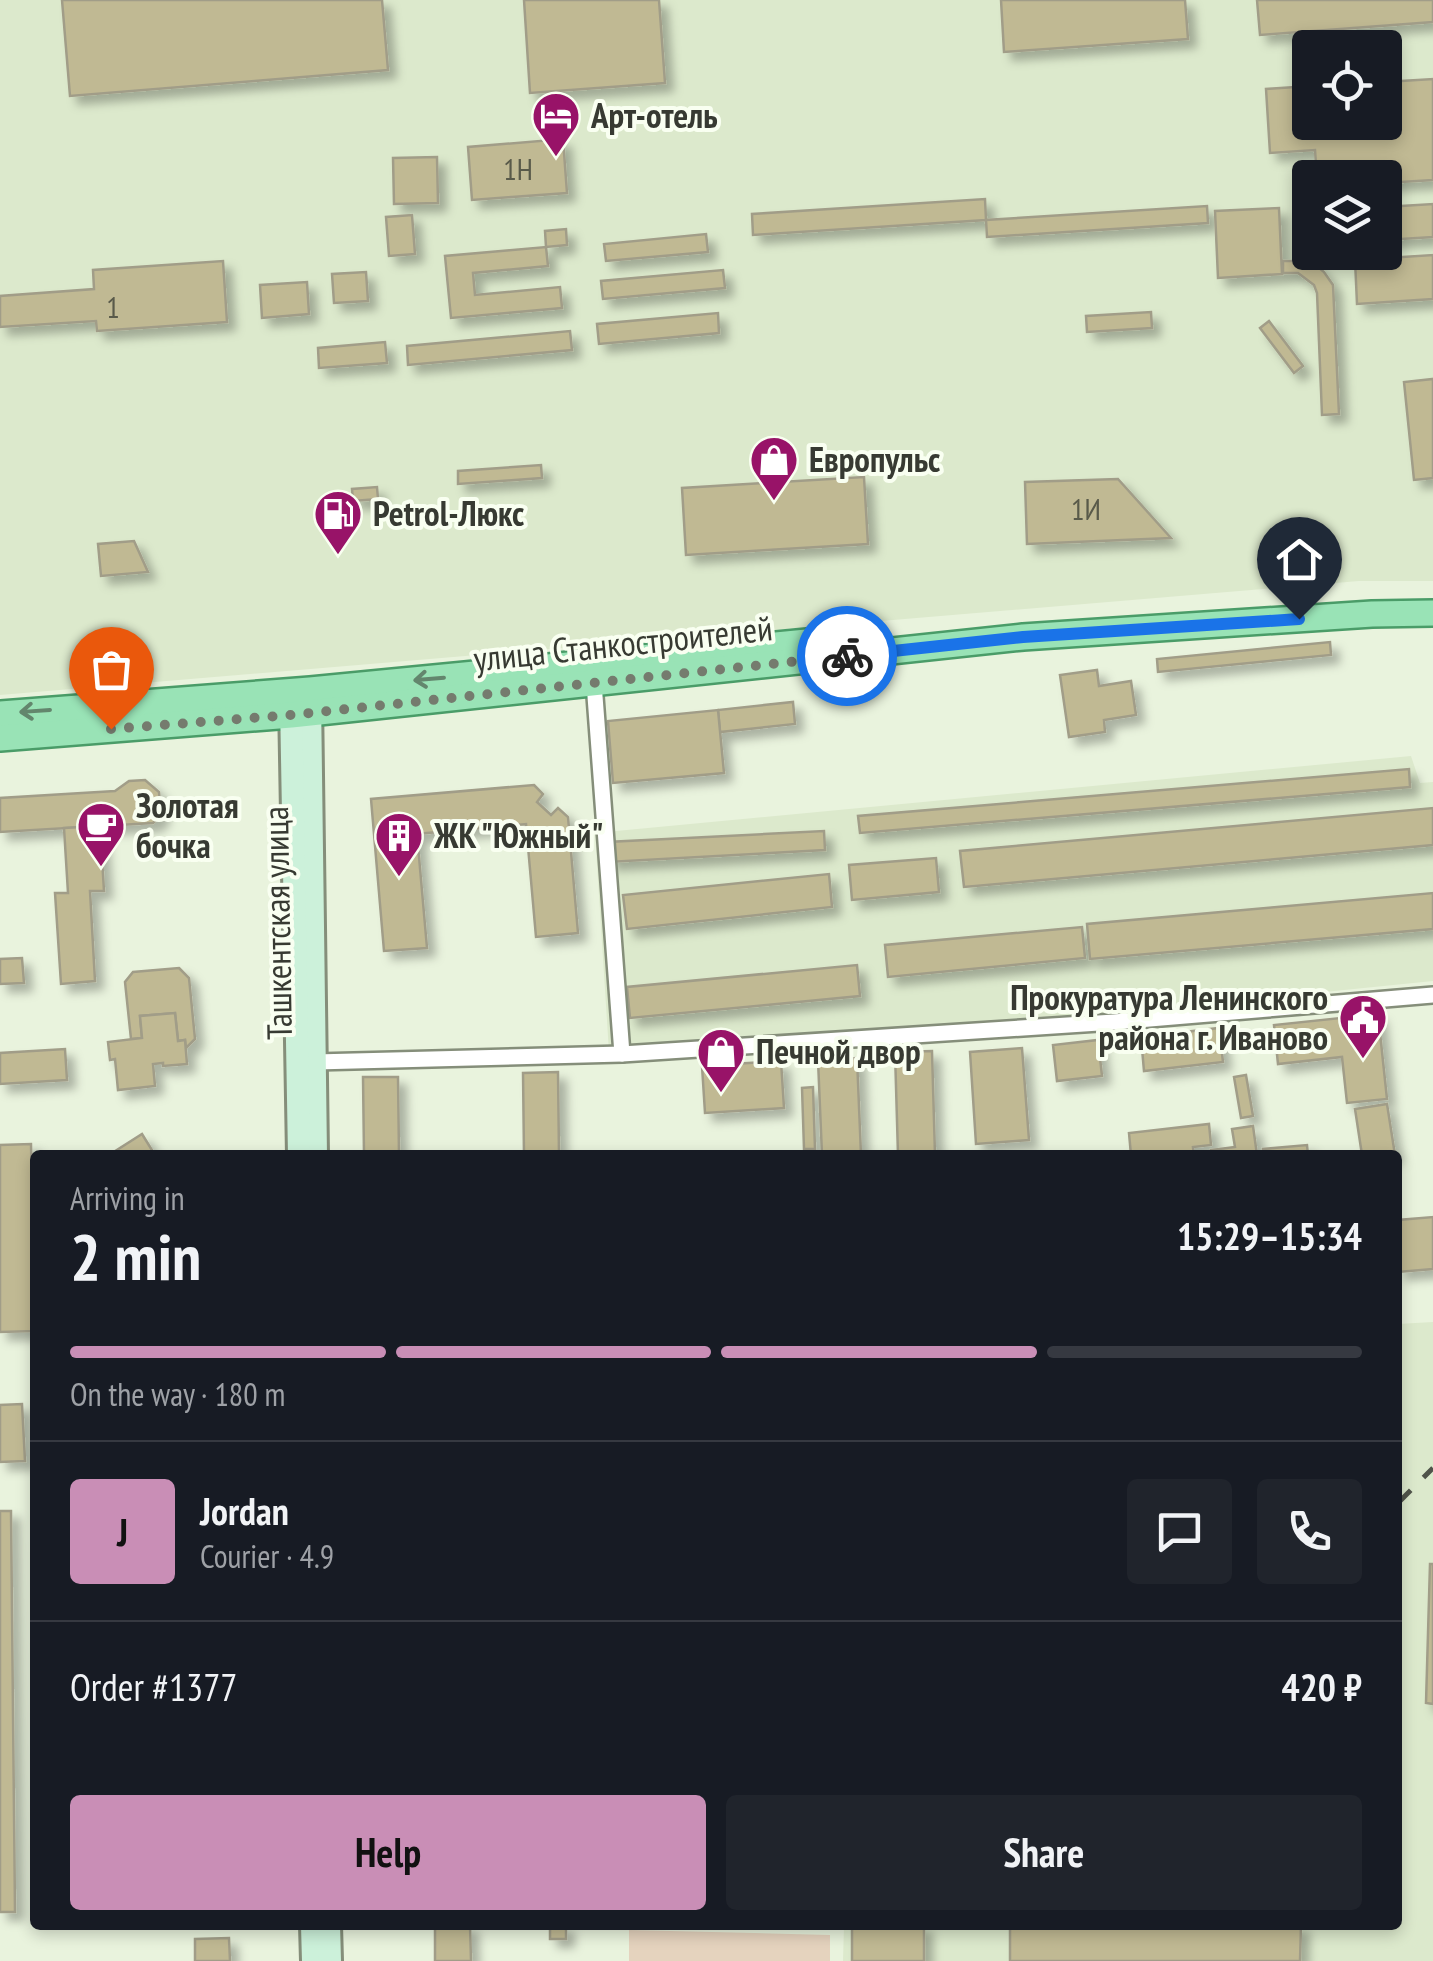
<!DOCTYPE html>
<meta charset="utf-8">
<style>
:root{--surface:#171b24;--page:#20242c;--text:#f1f3f6;--muted:#9ea1a6;--line:#363941;--accent:#c98eb6}
body{margin:0;font-family:"PT Sans Narrow",sans-serif;background:var(--page);color:var(--text);height:100vh;display:flex;flex-direction:column;font-size:38px;white-space:nowrap}
*{box-sizing:border-box;margin:0}
p{font-size:32px;color:var(--muted)}
.icon{flex:none;width:55px;height:55px;fill:none;stroke:currentColor;stroke-width:2;stroke-linecap:round;stroke-linejoin:round}
.map{position:relative;flex:1;overflow:hidden}
.panel{position:absolute;left:30px;top:1150px;width:1372px;height:780px;display:flex;flex-direction:column;background:var(--surface);border-radius:10px;box-shadow:0 5px 15px #0003}
.panel>*{flex:none}
.tools{position:absolute;left:1292px;top:30px;display:grid;gap:20px}
.tools a{display:grid;place-items:center;width:110px;height:110px;border-radius:10px;background:var(--surface);box-shadow:0 5px 15px #0003;font-size:50px}
.pin{position:absolute;display:grid;place-items:center;width:85px;height:85px;color:#fff;margin:-102px -42px;border-radius:50% 50% 50% 0;rotate:-45deg;box-shadow:0 0 10px #0007}
.pin .icon{rotate:45deg}
.courier{position:absolute;display:grid;place-items:center;width:100px;height:100px;margin:-50px;border:8px solid #1a73e8;border-radius:50%;background:#fff;color:#222;box-shadow:0 2px 12px #0007}
.summary em{font-style:normal;font-weight:700}
.summary div{display:flex;flex-direction:column-reverse}
.summary{display:flex;align-items:center;justify-content:space-between;height:170px;padding:0 40px}
h1{font-size:65px;font-weight:700;line-height:75px}
.bar{display:grid;grid-template-columns:repeat(4,1fr);gap:15px 10px;align-content:center;height:120px;padding:0 40px}
.bar i{height:12px;border-radius:8px;background:var(--line)}
.bar .current{background:var(--accent)}
.bar p{grid-column:span 4}
.line{display:flex;align-items:center;gap:25px;padding:0 40px;border-top:2px solid var(--line)}
.line div{flex:1}
.round{display:grid;place-items:center;flex:none;width:105px;height:105px;border-radius:10px;background:var(--page)}
.primary-button{display:flex;gap:20px;margin-top:auto;padding:20px 40px}
.primary-button a{flex:1;height:115px;border-radius:10px;background:var(--accent);color:#111;font-size:40px;font-weight:700;line-height:115px;text-align:center}
.primary-button a+a{background:var(--page);color:var(--text)}
.map>svg:first-child{display:block}
</style>
<div class="map">
<svg width="1433" height="1961" viewBox="0 0 1433 1961">
<defs>
<filter id="shadow"><feDropShadow dx="8" dy="8" stdDeviation="5" flood-color="#0004"/></filter>
</defs>
<rect width="100%" height="100%" fill="#e9f3dd"/>
<g fill="#dce9cc" fill-rule="evenodd">
<path d="M0,0h1433v581h-74l-1359,114zM1310,48h75v74h-75zM1310,178h75v74h-75z"/>
<path d="M1411,756l9,27 13,-1v199l-525,53 -299,18 -14,-219z"/>
<path d="M1433,1322v639h-590l1,-36h554v-601z"/>
</g>
<path fill="#e5d3be" d="M629,1930l201,5v26h-201z"/>
<g fill="#c0b993" stroke="#a19d88" stroke-width="2.5" filter="url(#shadow)">
<path d="M62,0h320l6,70 -318,26z"/>
<path d="M524,0h135l6,83 -135,10z"/>
<path d="M1001,0h184l3,39 -184,13z"/>
<path d="M1257,0h176v22l-173,13z"/>
<path d="M1433,79v101l-48,3v-5h-68l-2,-28 -45,3 -4,-64 44,-3v36h75v-40z"/>
<path d="M563,139l4,54 -95,7 -4,-53z"/>
<path d="M437,157l1,46 -44,1 -1,-46z"/>
<path d="M985,199l1,21 -233,15 -1,-21z"/>
<path d="M1433,204v33l-48,3v-33z"/>
<path d="M1207,206l1,17 -221,14 -1,-17z"/>
<path d="M1279,208l3,66 -64,4 -3,-67z"/>
<path d="M412,215l3,39 -26,2 -3,-39z"/>
<path d="M566,229l1,16 -21,2 -1,-16z"/>
<path d="M706,234l2,18 -102,9 -2,-17z"/>
<path d="M546,247l2,19 -75,7 2,22 85,-8 2,21 -111,10 -6,-62z"/>
<path d="M1433,255v44l-76,5 -2,-44z"/>
<path d="M223,261l4,61 -130,9 -1,-10 -96,6v-31l94,-7 -1,-19z"/>
<path d="M1283,261h28l13,11 9,13 6,129 -17,1 -5,-122 -3,-8 -16,-12h-15z"/>
<path d="M723,270l2,18 -122,11 -2,-18z"/>
<path d="M366,272l2,29 -34,2 -2,-29z"/>
<path d="M307,282l2,32 -47,4 -2,-33z"/>
<path d="M1151,312l1,16 -65,4 -1,-16z"/>
<path d="M718,313l1,20 -120,11 -2,-20z"/>
<path d="M1269,321l34,45 -9,7 -34,-45z"/>
<path d="M570,331l2,19 -164,15 -1,-19z"/>
<path d="M385,342l2,21 -68,5 -1,-20z"/>
<path d="M1433,379v99l-19,2 -10,-98z"/>
<path d="M541,465l1,13 -84,6v-13z"/>
<path d="M864,477l4,67 -182,11 -4,-67z"/>
<path d="M1118,479l53,59 -144,6 -2,-62z"/>
<path d="M377,487l1,12 -25,2 -1,-12z"/>
<path d="M134,541l14,31 -47,4 -3,-32z"/>
<path d="M1330,642l1,13 -173,17 -1,-13z"/>
<path d="M1097,670l2,16 32,-5 5,34 -32,5 1,12 -36,5 -9,-62z"/>
<path d="M793,702l2,22 -75,8 -2,-22z"/>
<path d="M718,710l6,63 -111,10 -5,-62z"/>
<path d="M1409,769l1,18 -550,46 -2,-17z"/>
<path d="M145,780l14,12 2,24 -8,7 -153,9v-34l115,-7 14,-10z"/>
<path d="M534,785l9,9 -6,8 14,13 7,-7 10,9 10,116 -42,4 -10,-113 -109,10 10,114 -43,3 -13,-152z"/>
<path d="M1433,808v37l-469,42 -4,-36z"/>
<path d="M100,826l4,65h-14l5,90 -34,3 -6,-91h13l-4,-65z"/>
<path d="M824,831l1,19 -217,12 -1,-20z"/>
<path d="M936,858l3,34 -87,8 -3,-35z"/>
<path d="M829,874l3,33 -205,22 -4,-34z"/>
<path d="M1433,893v36l-343,30 -3,-35z"/>
<path d="M1082,927l3,31 -197,19 -3,-32z"/>
<path d="M22,958l2,25 -24,1v-25z"/>
<path d="M857,965l3,31 -230,22 -3,-31z"/>
<path d="M179,968l10,10 6,61 -9,9 -1,-8 -7,1 -3,-28 -35,3 2,22 -11,1 -6,-57 8,-10z"/>
<path d="M175,1013l3,28 7,-1 2,24 -24,2v-3l-10,1 2,22 -37,4 -3,-31 -5,1 -2,-18 34,-4 -2,-22z"/>
<path d="M1378,1014l9,85 -40,4 -5,-46 -64,7 -4,-39z"/>
<path d="M1219,1028l4,34 -79,9 -3,-34z"/>
<path d="M1098,1040l4,36 -45,5 -4,-36z"/>
<path d="M1022,1048l7,92 -53,4 -6,-92z"/>
<path d="M65,1049l2,31 -67,4v-31z"/>
<path d="M932,1051l3,104h-37l-3,-103z"/>
<path d="M857,1058l4,97h-39l-4,-95z"/>
<path d="M781,1061l3,47 -79,5 -3,-47z"/>
<path d="M558,1072l1,83h-35l-1,-82z"/>
<path d="M1246,1075l7,41 -12,2 -7,-41z"/>
<path d="M363,1077h35l1,78h-35z"/>
<path d="M813,1087l2,62h-11l-2,-61z"/>
<path d="M1387,1104l8,51h-33l-7,-46z"/>
<path d="M1209,1124l2,21 -18,2 1,8h-63l-2,-22z"/>
<path d="M1253,1126l4,29h-45l-1,-5 24,-3 -3,-18z"/>
<path d="M142,1134l13,21h-46z"/>
<path d="M31,1144l4,187 -35,1v-187z"/>
<path d="M1307,1145l1,10h-45v-6z"/>
<path d="M1433,1217v52l-35,3v-52z"/>
<path d="M22,1404l3,57 -25,1v-57z"/>
<path d="M0,1511h11l4,401h-15z"/>
<path d="M1430,1564h3v140l-7,-1z"/>
<path d="M435,1925h35l1,36h-36z"/>
<rect x="550" y="1925" width="16" height="14"/>
<rect x="852" y="1925" width="72" height="36"/>
<path d="M1010,1925h291l-1,36h-290z"/>
<path d="M229,1938l1,23h-35v-22z"/>
</g>
<g fill="none" stroke-linecap="round" stroke-linejoin="round">
<g stroke="#858e7a" stroke-width="20">
<g id="street">
<path d="M594,683l28,371"/>
<path d="M315,1062l307,-8 492,-32 319,-27"/>
</g>
</g>
<g stroke="#858e7a" stroke-width="28">
<g id="secondary">
<path d="M310,699l6,456"/>
<path d="M291,700l8,455"/>
<path d="M312,1925l1,36"/>
<path d="M329,1925l1,36"/>
</g>
</g>
<g stroke="#4a9c68" stroke-width="30">
<g id="primary">
<path d="M0,714l310,-24 559,-54"/>
<path d="M0,738l291,-23 732,-78 349,-23 61,-1"/>
</g>
</g>
<use href="#street" stroke="#fff" stroke-width="15"/>
<use href="#secondary" stroke="#ccf1da" stroke-width="22"/>
<use href="#primary" stroke="#99e3b6" stroke-width="25"/>
<path stroke="#50544a" stroke-width="5" stroke-dasharray="18 18" stroke-linecap="butt" d="M1398,1503l35,-35"/>
</g>
<defs><path id="oneway-shaft" d="M-6 0H5M1.5-3L5.5 0L1.5 3" fill="none" stroke-width="1.6" stroke-linecap="round" stroke-linejoin="round" transform="scale(2.5)"/></defs>
<g stroke="#63866d">
<use href="#oneway-shaft" transform="translate(429 679) rotate(175)"/>
<use href="#oneway-shaft" transform="translate(35 711) rotate(176)"/>
</g>
<g fill="none" stroke-linecap="round" stroke-linejoin="round">
<path stroke="#757b6e" stroke-width="10" stroke-dasharray="0 18" d="M111,729l180,-14 556,-59"/>
<path stroke="#1a73e8" stroke-width="12" d="M847,656l176,-19 276,-18"/>
</g>
<defs>
<g id="hotel-pin" transform="scale(2.5)"><path d="M0 17L-7.5 6A9.5 9.5 0 1 1 7.5 6Z" fill="#981368" stroke="#f9fff1"/><path d="M-6-4.5h1.5V1H6V5H4.5V3h-9V5H-6ZM-4 0a1.8 1.8 0 1 1 3.6 0ZM.5 0V-2.5h3Q6-2.5 6 0Z" fill="#fff"/></g>
<g id="shop-pin" transform="scale(2.5)"><path d="M0 17L-7.5 6A9.5 9.5 0 1 1 7.5 6Z" fill="#981368" stroke="#f9fff1"/><path d="M-5-2.5h2.3a2.7 3.5 0 0 1 5.4 0H5L5.5 6h-11ZM-1.5-2.5h3a1.5 2.3 0 0 0-3 0Z" fill="#fff"/></g>
<g id="fuel-pin" transform="scale(2.5)"><path d="M0 17L-7.5 6A9.5 9.5 0 1 1 7.5 6Z" fill="#981368" stroke="#f9fff1"/><path d="M-5.5-6h7V0h2V4h1.3V-2.5L3-4.5l.8-.8L6-3V5H2.5V1h-1V6h-7ZM-4.2-4.7v3.2H.2V-4.7Z" fill="#fff"/></g>
<g id="cafe-pin" transform="scale(2.5)"><path d="M0 17L-7.5 6A9.5 9.5 0 1 1 7.5 6Z" fill="#981368" stroke="#f9fff1"/><path d="M-5.5-4.5H6V0H3Q3 3.5 0 3.5H-2.5Q-5.5 3.5-5.5 0ZM3-3.2v2h1.7v-2ZM-6 4.5H4V6H-6Z" fill="#fff"/></g>
<g id="building-pin" transform="scale(2.5)"><path d="M0 17L-7.5 6A9.5 9.5 0 1 1 7.5 6Z" fill="#981368" stroke="#f9fff1"/><path d="M-4-6H4V6H1V3H-1V6H-4ZM-2.5-4.3h1.7v1.8h-1.7ZM.8-4.3h1.7v1.8H.8ZM-2.5-1h1.7V.8h-1.7ZM.8-1h1.7V.8H.8Z" fill="#fff"/></g>
<g id="civic-pin" transform="scale(2.5)"><path d="M0 17L-7.5 6A9.5 9.5 0 1 1 7.5 6Z" fill="#981368" stroke="#f9fff1"/><path d="M-.6-6.5H3V-4.5H.6V-3L4-1V1h2V6H-6V1h2V-1L-.6-3ZM-1.2 2.5V6h2.4V2.5Z" fill="#fff"/></g>
</defs>
<g fill-rule="evenodd">
<use href="#hotel-pin" x="556" y="116"/>
<use href="#shop-pin" x="774" y="460"/>
<use href="#fuel-pin" x="338" y="514"/>
<use href="#cafe-pin" x="101" y="826"/>
<use href="#building-pin" x="399" y="836"/>
<use href="#civic-pin" x="1363" y="1018"/>
<use href="#shop-pin" x="721" y="1052"/>
</g>
<g text-anchor="middle" stroke-width="8" stroke-linejoin="round" paint-order="stroke">
<g font-size="30" fill="#595a4a">
<text x="518" y="180">1Н</text>
<text x="113" y="318">1</text>
<text x="1086" y="520">1И</text>
</g>
<g font-size="35" font-weight="bold" fill="#373a32" stroke="#f9fff1" text-anchor="start">
<text x="591" y="128">Арт-отель</text>
<text x="809" y="472">Европульс</text>
<text x="373" y="526">Petrol-Люкс</text>
<text x="136" y="818">Золотая<tspan x="136" dy="40">бочка</tspan></text>
<text x="434" y="848">ЖК "Южный"</text>
<text x="1328" y="1010" text-anchor="end">Прокуратура Ленинского<tspan x="1328" dy="40">района г. Иваново</tspan></text>
<text x="756" y="1064">Печной двор</text>
</g>
<g font-size="35" fill="#373a32" stroke="#f9fff1">
<text transform="translate(623 644) rotate(-6)" y="12">улица Станкостроителей</text>
<text transform="translate(278 923) rotate(-91)" y="12">Ташкентская улица</text>
</g>
</g>
</svg>
<div class="tools">
<a><svg class="icon" aria-label="locate" viewBox="0 0 24 24"><circle cx="12" cy="12" r="6"/><path d="M12 2v4M12 18v4M2 12h4M18 12h4"/></svg></a>
<a><svg class="icon" aria-label="layers" viewBox="0 0 24 24"><path d="M12 4l9 5-9 5-9-5zM3 14l9 5 9-5"/></svg></a>
</div>
<div class="pin" style="left:111px;top:729px;background:#ea580c"><svg class="icon" aria-label="bag" viewBox="0 0 24 24"><path d="M5 8h14l-1 12H6zM9 8a3 3 0 0 1 6 0"/></svg></div>
<div class="pin" style="left:1299px;top:619px;background:#1f2937"><svg class="icon" aria-label="home" viewBox="0 0 24 24"><path d="M3 11l9-7 9 7M6 9v11h12V9"/></svg></div>
<div class="courier" style="left:847px;top:656px"><svg class="icon" aria-label="bike" viewBox="0 0 24 24"><circle cx="6" cy="16" r="4"/><circle cx="18" cy="16" r="4"/><path d="M6 16l4-8h5l3 8M10 8l3 8H6M13 5h3"/></svg></div>
<section class="panel">
<div class="summary"><div><h1>2 min</h1><p>Arriving in</p></div><em>15:29–15:34</em></div>
<div class="bar"><i class="current"></i><i class="current"></i><i class="current"></i><i></i><p>On the way · 180 m</p></div>
<div class="line" style="height:180px"><b class="round" style="background:var(--accent);color:#111">J</b><div><b>Jordan</b><p>Courier · 4.9</p></div><a class="round"><svg class="icon" aria-label="chat" viewBox="0 0 24 24"><path d="M4 5h16v11H9l-5 4z"/></svg></a><a class="round"><svg class="icon" aria-label="phone" viewBox="0 0 24 24"><path d="M5 4h4l2 5-3 2q2 4 5 5l2-3 5 2v4C11 20 4 13 5 4z"/></svg></a></div>
<div class="line" style="height:130px"><div>Order #1377</div><b>420 ₽</b></div>
<div class="primary-button"><a>Help</a><a>Share</a></div>
</section>
</div>
